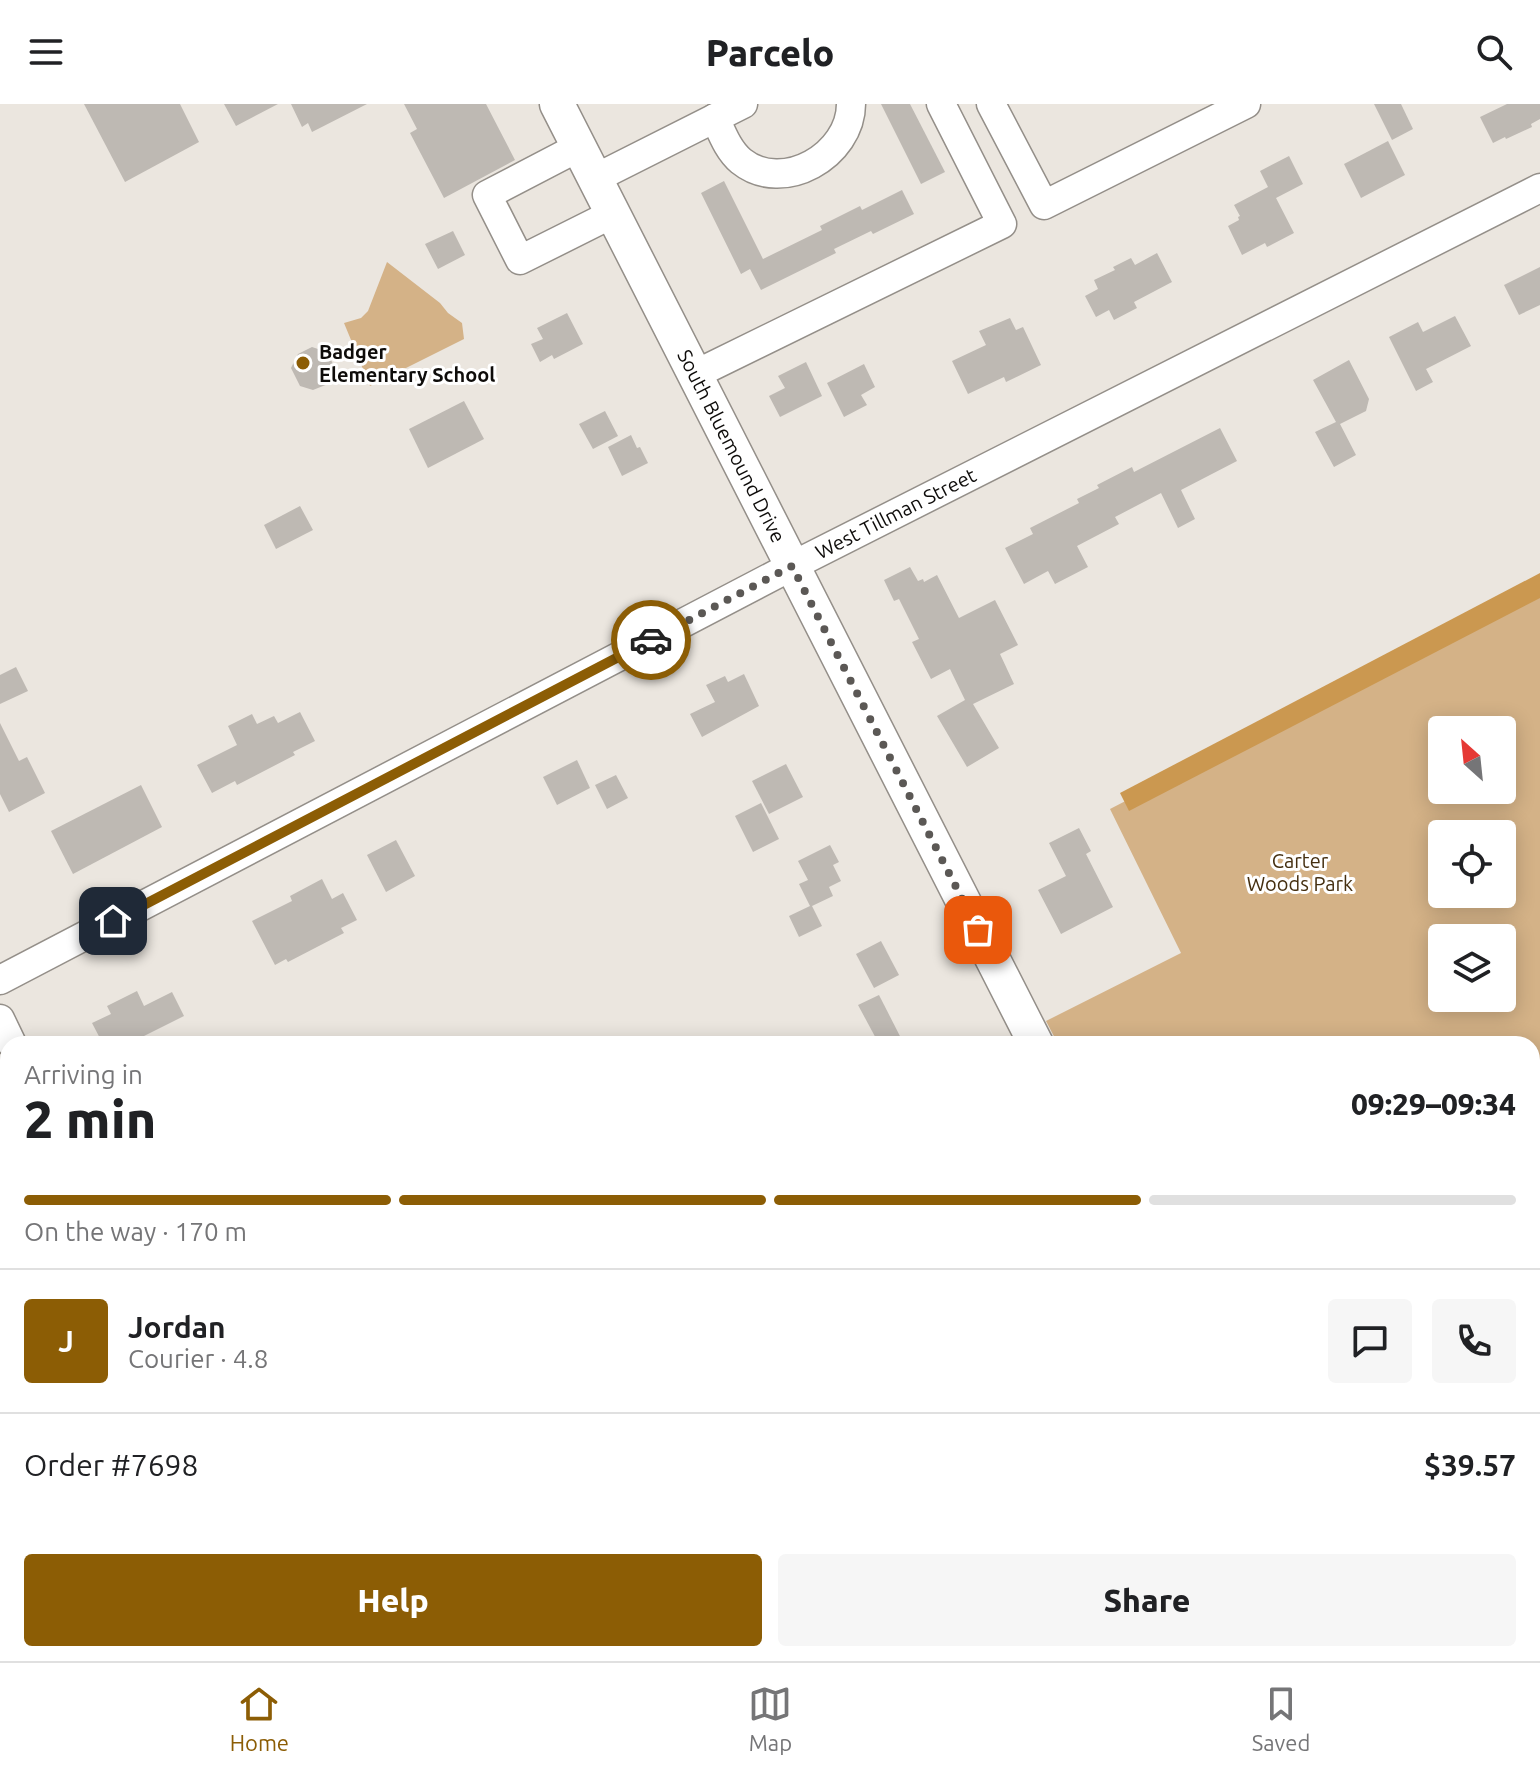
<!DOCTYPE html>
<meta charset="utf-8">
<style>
:root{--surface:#fff;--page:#f6f6f6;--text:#202124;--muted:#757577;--line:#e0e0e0;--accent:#8c5d05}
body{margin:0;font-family:Ubuntu,sans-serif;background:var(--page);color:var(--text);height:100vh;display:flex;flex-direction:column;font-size:30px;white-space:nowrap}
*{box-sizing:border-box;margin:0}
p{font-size:26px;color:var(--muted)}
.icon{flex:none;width:44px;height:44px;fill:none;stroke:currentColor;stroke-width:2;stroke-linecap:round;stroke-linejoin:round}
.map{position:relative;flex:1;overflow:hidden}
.side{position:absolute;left:0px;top:932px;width:1540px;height:626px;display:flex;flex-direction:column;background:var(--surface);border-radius:24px 24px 0 0;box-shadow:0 4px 20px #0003}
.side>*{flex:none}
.needle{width:52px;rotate:333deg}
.buttons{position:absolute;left:1428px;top:612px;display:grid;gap:16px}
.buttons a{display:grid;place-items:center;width:88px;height:88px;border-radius:8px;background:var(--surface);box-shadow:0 4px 20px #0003;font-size:40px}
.pin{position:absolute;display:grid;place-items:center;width:68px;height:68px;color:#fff;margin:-34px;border-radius:16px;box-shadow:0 4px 12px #0006}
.courier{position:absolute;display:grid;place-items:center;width:80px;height:80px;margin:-40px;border:6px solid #8c5d05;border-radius:50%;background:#fff;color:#222;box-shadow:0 2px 10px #0007}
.headline em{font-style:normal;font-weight:800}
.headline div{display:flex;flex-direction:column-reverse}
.headline{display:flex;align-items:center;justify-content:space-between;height:136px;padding:0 24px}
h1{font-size:52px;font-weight:800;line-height:60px}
.bar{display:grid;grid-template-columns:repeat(4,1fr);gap:12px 8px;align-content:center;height:96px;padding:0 24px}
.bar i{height:10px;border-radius:6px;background:var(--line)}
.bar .on{background:var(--accent)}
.bar p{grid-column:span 4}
.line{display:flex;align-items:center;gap:20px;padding:0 24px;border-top:2px solid var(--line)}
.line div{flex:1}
.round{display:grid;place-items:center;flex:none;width:84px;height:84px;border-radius:8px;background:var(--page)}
.action{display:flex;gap:16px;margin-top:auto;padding:16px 24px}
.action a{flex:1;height:92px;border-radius:8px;background:var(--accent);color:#fff;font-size:32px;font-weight:800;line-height:92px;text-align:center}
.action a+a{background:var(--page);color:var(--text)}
header{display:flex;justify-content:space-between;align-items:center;height:104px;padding:0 24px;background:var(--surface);font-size:36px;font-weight:800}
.tabs{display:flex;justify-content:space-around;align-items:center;height:112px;border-top:2px solid var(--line);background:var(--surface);font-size:22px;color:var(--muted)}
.tabs a{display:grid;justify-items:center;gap:4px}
.tabs .on{color:var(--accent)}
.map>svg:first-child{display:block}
</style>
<header><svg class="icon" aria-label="menu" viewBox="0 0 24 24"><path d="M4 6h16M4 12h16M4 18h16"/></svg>Parcelo<svg class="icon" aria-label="search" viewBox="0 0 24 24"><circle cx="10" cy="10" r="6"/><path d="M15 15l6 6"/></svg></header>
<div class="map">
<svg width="1540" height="1557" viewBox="0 0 1540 1557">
<rect width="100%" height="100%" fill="#ebe6df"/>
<g fill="#d4b287" fill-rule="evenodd">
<path d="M387,158l53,41 8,10 14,10 2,16 -94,47 -26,-63 17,-5 7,-7z"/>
<path d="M1540,483v690l-8,4v-237h-474l-12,-23 135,-68 -71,-144zM1442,626h60v60h-60zM1442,730h60v60h-60zM1442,834h60v60h-60z"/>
</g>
<path fill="#cb9850" d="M1540,469v25l-411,213 -9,-18z"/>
<g fill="#beb9b3">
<path d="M84,0h96l19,38 -74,40z"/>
<path d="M224,0h54l-42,22z"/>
<path d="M291,0h76l-55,28 -4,-9 -6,4z"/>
<path d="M404,0h82l29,56 -71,38 -34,-65 7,-4z"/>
<path d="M881,0h29l35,68 -24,12z"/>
<path d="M1374,0h27l12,25 -21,11z"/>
<path d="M1507,0h33v15l-9,5 1,3 -26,12 -1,-2 -12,6 -13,-26z"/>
<path d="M1388,37l17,34 -44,23 -17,-34z"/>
<path d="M1289,52l14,28 -27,14 18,35 -27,14 -2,-4 -23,12 -14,-29 11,-6 -1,-3 2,-1 -6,-11 34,-18 -8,-16z"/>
<path d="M724,77l39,78 59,-29 -2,-4 40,-20 2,4 40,-20 12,24 -41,20 -2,-3 -37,18 2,4 -75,37 -11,-21 -9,5 -40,-81z"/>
<path d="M453,127l12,24 -27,14 -13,-25z"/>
<path d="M1157,149l15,29 -38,20 3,6 -23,12 -5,-10 -13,7 -11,-21 13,-7 -4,-9 21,-10 -2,-3 18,-9 4,7z"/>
<path d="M1540,163v38l-21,10 -15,-30z"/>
<path d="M567,209l16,31 -29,15 -2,-4 -12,7 -9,-18 12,-5 -6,-11z"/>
<path d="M1455,212l16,30 -45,23 7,13 -17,9 -27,-54 29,-15 5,10z"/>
<path d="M1010,214l6,12 7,-3 18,38 -35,17 -2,-5 -36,17 -16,-33 34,-16 -7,-14z"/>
<path d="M312,243l15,5 8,16 -7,16 -15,6 -13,-4 -9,-18 7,-14z"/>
<path d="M1349,256l20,39 -3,12 -26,13 16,31 -22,12 -19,-35 21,-10 -23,-42z"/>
<path d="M806,258l16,34 -42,21 -11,-21 16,-8 -7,-12z"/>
<path d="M864,260l11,23 -14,8 6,10 -23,12 -17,-34z"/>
<path d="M464,297l20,38 -56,29 -19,-39z"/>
<path d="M605,307l13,25 -25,13 -14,-25z"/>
<path d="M1220,324l17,33 -56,29 14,29 -17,9 -17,-35 -46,24 4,7 -42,22 11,21 -33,17 -7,-13 -24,13 -19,-36 28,-14 -3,-6 49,-25 -2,-4 22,-11 -2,-3 35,-18 2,5z"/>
<path d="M631,331l6,13 3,-1 8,16 -26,13 -14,-29z"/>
<path d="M300,402l13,24 -37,19 -12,-24z"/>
<path d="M910,463l8,14 5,-2 1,3 13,-7 22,43 36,-18 23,45 -18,9 14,30 -41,20 26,44 -32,19 -30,-51 28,-16 -15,-31 -19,10 -19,-37 7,-3 -20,-40 -5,2 -10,-21z"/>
<path d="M16,563l12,24 -28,13v-29z"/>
<path d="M744,570l15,32 -57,31 -12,-23 25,-12 -9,-17 19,-9 3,6z"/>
<path d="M300,608l15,29 -22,11 2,3 -58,30 -2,-4 -23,12 -15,-28 40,-20 -9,-19 24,-12 5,10 17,-8 4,7z"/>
<path d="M0,619l19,38 8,-4 18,36 -36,19 -9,-18z"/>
<path d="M577,656l13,28 -33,17 -14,-28z"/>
<path d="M786,660l17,33 -34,17 -17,-33z"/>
<path d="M616,671l12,23 -21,11 -12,-24z"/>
<path d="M141,681l21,42 -89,47 -22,-43z"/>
<path d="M761,699l18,36 -26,13 -18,-36z"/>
<path d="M1079,724l12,23 -5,3 27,53 -52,27 -23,-44 28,-14 -17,-33z"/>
<path d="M396,736l19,36 -29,16 -19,-37z"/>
<path d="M830,741l9,17 -6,3 8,16 -12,6 4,9 -21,10 10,20 -23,11 -10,-21 21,-10 -11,-22 9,-4 -10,-19z"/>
<path d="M322,775l10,20 11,-6 14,27 -16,8 3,5 -56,29 -2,-3 -11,6 -23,-44 40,-20 -2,-5z"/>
<path d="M881,837l18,34 -25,13 -18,-34z"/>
<path d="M137,887l7,15 28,-14 12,24 -56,28h-25l-11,-21 19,-9 -4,-8z"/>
<path d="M879,891l25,49h-25l-21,-39z"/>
</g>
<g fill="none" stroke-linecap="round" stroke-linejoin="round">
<g stroke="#948f89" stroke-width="31">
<g id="minor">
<path d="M991,0l53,101 202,-101"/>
<path d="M715,14c7,15 13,32 26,43 42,34 110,-6 110,-57"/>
<path d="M579,43l-92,48 33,65 92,-46"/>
<path d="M594,75l149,-75"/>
<path d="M694,271l308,-151 -61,-120"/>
<path id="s1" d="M0,876l792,-414 748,-378"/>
<path d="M0,915l12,25"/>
<path d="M1532,1133l8,-4"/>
<path d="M1532,1431l8,-4"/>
<path d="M326,1550l3,7"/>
<path d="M675,1557l13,-7"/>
</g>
</g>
<g stroke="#948f89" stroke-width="37">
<g id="major">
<path id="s2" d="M557,0l479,940"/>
<path d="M1348,1550l3,7"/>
</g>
</g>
<use href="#minor" stroke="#fff" stroke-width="28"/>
<use href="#major" stroke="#fff" stroke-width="34"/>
</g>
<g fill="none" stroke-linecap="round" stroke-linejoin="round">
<path stroke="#5b5855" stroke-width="8" stroke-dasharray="0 14.4" d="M651,536l141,-74 186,364"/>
<path stroke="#8c5d05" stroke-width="10" d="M113,817l538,-281"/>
</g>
<circle fill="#8c5d05" stroke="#fff" stroke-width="3" cx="303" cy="259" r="8"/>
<g text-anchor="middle" stroke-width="6" stroke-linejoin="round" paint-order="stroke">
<g font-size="20" font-weight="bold" fill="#0e0c0a" stroke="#fff" text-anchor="start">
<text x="319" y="255">Badger<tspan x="319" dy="23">Elementary School</tspan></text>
</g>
<g font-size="20" fill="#0e0c0a" stroke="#fff">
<text dy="7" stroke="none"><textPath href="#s2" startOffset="384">South Bluemound Drive</textPath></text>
<text dy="7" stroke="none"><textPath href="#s1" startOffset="1010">West Tillman Street</textPath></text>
</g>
<g font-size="20" fill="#452f10" stroke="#fff">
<text x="1300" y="764">Carter<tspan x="1300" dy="23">Woods Park</tspan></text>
</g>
</g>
</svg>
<div class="buttons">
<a><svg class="needle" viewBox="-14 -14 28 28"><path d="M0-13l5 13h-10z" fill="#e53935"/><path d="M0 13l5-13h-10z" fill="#757577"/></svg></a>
<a><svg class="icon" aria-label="locate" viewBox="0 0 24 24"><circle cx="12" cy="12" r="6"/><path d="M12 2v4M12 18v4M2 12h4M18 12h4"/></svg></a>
<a><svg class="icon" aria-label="layers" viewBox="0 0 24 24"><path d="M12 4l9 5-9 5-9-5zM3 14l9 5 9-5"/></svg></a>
</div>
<div class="pin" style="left:978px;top:826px;background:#ea580c"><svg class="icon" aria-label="bag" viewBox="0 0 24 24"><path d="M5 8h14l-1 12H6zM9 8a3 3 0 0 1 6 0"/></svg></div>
<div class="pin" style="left:113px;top:817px;background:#1f2937"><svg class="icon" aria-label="home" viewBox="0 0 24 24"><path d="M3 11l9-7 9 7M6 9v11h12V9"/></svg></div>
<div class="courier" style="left:651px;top:536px"><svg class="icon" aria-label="car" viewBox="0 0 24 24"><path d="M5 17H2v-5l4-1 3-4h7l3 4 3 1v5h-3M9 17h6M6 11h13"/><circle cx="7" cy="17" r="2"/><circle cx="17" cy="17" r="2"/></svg></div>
<section class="side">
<div class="headline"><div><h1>2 min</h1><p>Arriving in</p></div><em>09:29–09:34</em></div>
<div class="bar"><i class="on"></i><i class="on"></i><i class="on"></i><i></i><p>On the way · 170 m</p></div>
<div class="line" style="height:144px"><b class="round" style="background:var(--accent);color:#fff">J</b><div><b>Jordan</b><p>Courier · 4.8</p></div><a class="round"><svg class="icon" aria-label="chat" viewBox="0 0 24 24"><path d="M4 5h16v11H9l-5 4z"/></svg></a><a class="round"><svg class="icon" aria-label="phone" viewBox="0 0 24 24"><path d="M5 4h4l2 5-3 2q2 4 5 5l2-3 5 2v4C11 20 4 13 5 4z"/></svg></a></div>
<div class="line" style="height:104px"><div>Order #7698</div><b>$39.57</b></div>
<div class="action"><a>Help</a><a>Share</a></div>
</section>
</div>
<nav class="tabs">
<a class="on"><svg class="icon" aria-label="home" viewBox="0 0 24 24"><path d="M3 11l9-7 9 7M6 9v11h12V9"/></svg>Home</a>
<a><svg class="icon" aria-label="map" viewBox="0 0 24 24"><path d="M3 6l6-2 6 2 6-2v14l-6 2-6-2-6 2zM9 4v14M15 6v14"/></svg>Map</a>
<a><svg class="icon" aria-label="saved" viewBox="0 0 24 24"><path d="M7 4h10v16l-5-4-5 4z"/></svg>Saved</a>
</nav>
